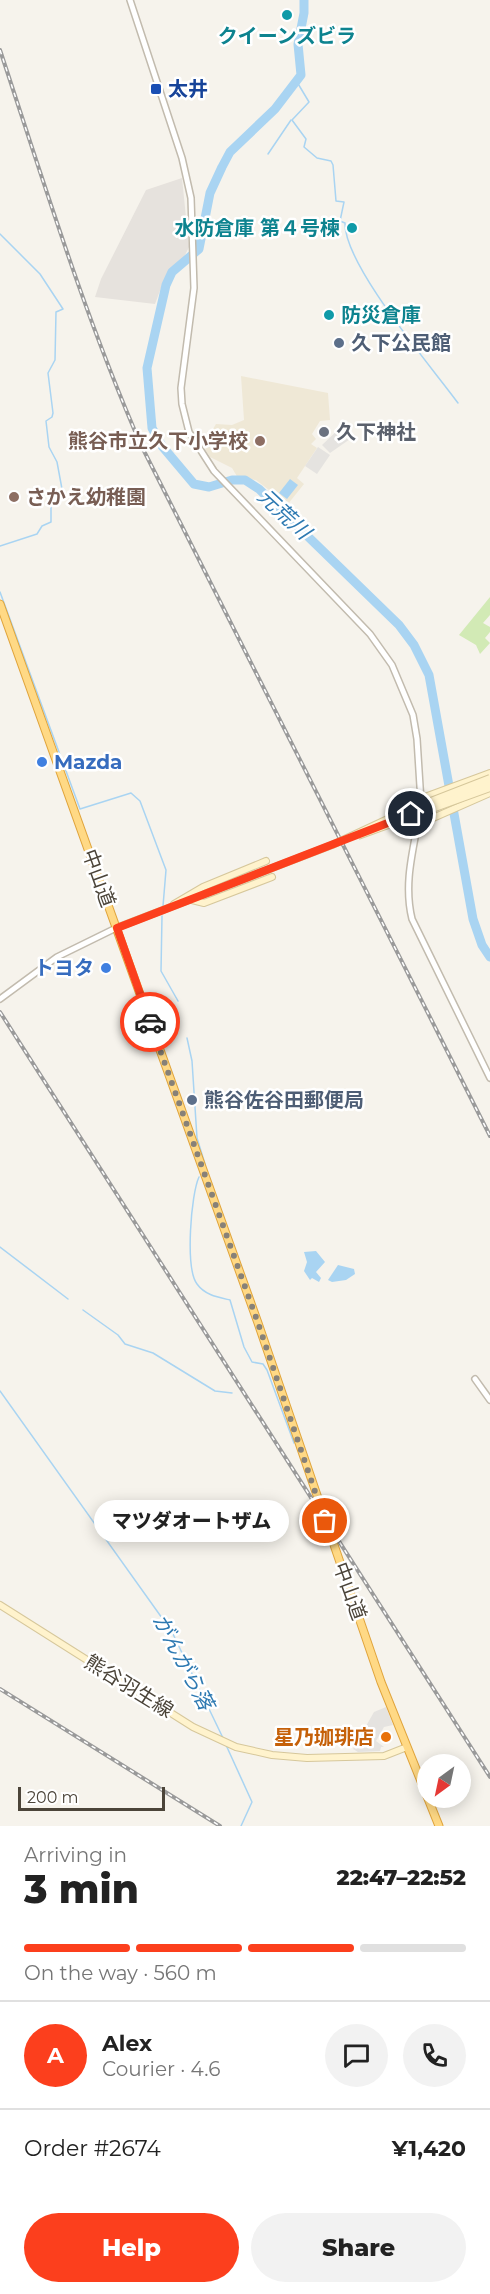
<!DOCTYPE html>
<meta charset="utf-8">
<style>
:root{--surface:#fff;--page:#f2f2f2;--text:#222;--muted:#767676;--line:#e0e0e0;--accent:#fc3f1d}
body{margin:0;font-family:Montserrat,"Noto Sans JP",sans-serif;background:var(--page);color:var(--text);height:100vh;display:flex;flex-direction:column;font-size:22px;white-space:nowrap}
*{box-sizing:border-box;margin:0}
p{font-size:20px;color:var(--muted)}
.icon{flex:none;width:33px;height:33px;fill:none;stroke:currentColor;stroke-width:2;stroke-linecap:round;stroke-linejoin:round}
.map{position:relative;height:1826px;overflow:hidden}
.sheet{display:flex;flex-direction:column;background:var(--surface);flex:1}
.sheet>*{flex:none}
.needle{width:39px;rotate:213deg}
.buttons{position:absolute;left:417px;top:1754px;display:grid;gap:12px}
.buttons a{display:grid;place-items:center;width:54px;height:54px;border-radius:50%;background:var(--surface);box-shadow:0 3px 15px #0003;font-size:30px}
.scale{position:absolute;left:18px;bottom:15px;width:147px;box-sizing:border-box;padding-left:6px;border:3px solid #4b4439;border-top:0;font-size:16px;line-height:21px;white-space:nowrap;color:#4b4439;-webkit-text-stroke:4px #fff;paint-order:stroke}
.pin{position:absolute;display:grid;place-items:center;width:51px;height:51px;color:#fff;margin:-26px;border:3px solid #fff;border-radius:50%;box-shadow:0 2px 6px #0007}
.courier{position:absolute;display:grid;place-items:center;width:60px;height:60px;margin:-30px;border:4px solid #fc3f1d;border-radius:50%;background:#fff;color:#222;box-shadow:0 2px 8px #0007}
.bubble{position:absolute;height:42px;border-radius:21px;background:var(--surface);box-shadow:0 3px 15px #0003;font-size:20px;font-weight:800;line-height:42px;text-align:center}
.summary em{font-style:normal;font-weight:800}
.summary div{display:flex;flex-direction:column-reverse}
.summary{display:flex;align-items:center;justify-content:space-between;height:102px;padding:0 24px}
h1{font-size:39px;font-weight:800;line-height:45px}
.bar{display:grid;grid-template-columns:repeat(4,1fr);gap:9px 6px;align-content:center;height:72px;padding:0 24px}
.bar i{height:8px;border-radius:4px;background:var(--line)}
.bar .active{background:var(--accent)}
.bar p{grid-column:span 4}
.line{display:flex;align-items:center;gap:15px;padding:0 24px;border-top:2px solid var(--line)}
.line div{flex:1}
.round{display:grid;place-items:center;flex:none;width:63px;height:63px;border-radius:32px;background:var(--page)}
.button{display:flex;gap:12px;margin-top:auto;padding:12px 24px}
.button a{flex:1;height:69px;border-radius:36px;background:var(--accent);color:#fff;font-size:24px;font-weight:800;line-height:69px;text-align:center}
.button a+a{background:var(--page);color:var(--text)}
.map>svg:first-child{display:block}
</style>
<div class="map">
<svg width="490" height="1826" viewBox="0 0 490 1826">
<rect width="100%" height="100%" fill="#f6f3ec"/>
<path fill="#e6e2dd" d="M182,178l7,69 -5,10 -20,23 -9,24 -60,-7 6,-18 45,-89z"/>
<path fill="#efe8d6" d="M241,376l87,17 2,27 -10,1 -8,13 4,5 -5,5 6,4 -20,30 7,6 -20,25 -11,-16 -17,-13 -18,-2 -6,-10 -22,-11 -7,-11 13,-22 16,1 12,-5z"/>
<path fill="#d2eab5" d="M490,597v18l-7,8 7,4v5l-5,6 5,5 -10,11 -4,-9 -17,-10z"/>
<g fill="#e5e3e0">
<path d="M341,427l3,3 4,-2 5,9 -23,16 -8,-8z"/>
<path d="M318,447l12,8 -13,19 -12,-8z"/>
<path d="M386,1707l7,18 -9,2 -8,14 8,6h-3l-1,4 -22,1 -5,-3 21,-37z"/>
</g>
<g fill="#a9d4f2">
<path d="M290,479l8,6 -11,14 -8,-6z"/>
<path d="M316,1251l9,11 -9,10 5,6 -2,4 -7,-4 -2,2 -6,-9 3,-9 -3,-10z"/>
<path d="M338,1265l16,4 1,5 -9,6 -14,2 -4,-2z"/>
</g>
<g fill="none" stroke-linecap="round" stroke-linejoin="round">
<g stroke="#a9d4f2" stroke-width="1.5">
<path d="M297,82l12,20 -17,18 14,19 -2,8 13,11 14,3 2,4 3,36 8,1 -4,19 5,2c-1,42 86,143 113,180"/>
<path d="M268,154l23,-34"/>
<path d="M0,234l40,40 23,35 -7,3 -1,48 -7,13 5,40 -1,4 -6,4 3,26 8,15 5,27 -11,9v24l-9,4 -5,8 -37,12"/>
<path d="M0,592l80,217 51,-16 9,8 26,69 -3,36"/>
<path d="M162,916l-1,55 17,30"/>
<path d="M187,1038l5,23 5,77 8,26"/>
<path d="M199,1177c-8,17 -14,91 -2,107 8,11 20,13 33,16l14,47 8,15 11,2 4,6 27,73"/>
<path d="M0,1247l68,52"/>
<path d="M83,1310l35,25 7,9 28,9 62,38 17,2"/>
<path d="M0,1391l172,241 51,106"/>
<path d="M226,1745l26,57 -11,24"/>
</g>
<path stroke="#a9d4f2" stroke-width="9" d="M304,0v13l-6,31 3,31 -26,34 -45,43 -8,15 -12,26 -11,56 -27,23 -6,13 -19,83 5,60 10,18 32,38 15,3 23,-7h13l14,9 140,136 15,20 15,30 44,244 9,26 8,12"/>
<g stroke="#c2bbae" stroke-width="8">
<g id="tertiary">
<path d="M130,0l52,158 9,40 3,90 -13,100 1,16 7,28 25,39 156,163 22,31 21,50 4,24 4,63"/>
<path d="M420,811c-6,37 -17,71 -8,108l78,159"/>
<path d="M0,999l57,-42 59,-29"/>
<path d="M475,1379l15,21"/>
</g>
</g>
<g stroke="#d6c79b" stroke-width="8">
<g id="secondary">
<path d="M422,798l68,-25"/>
<path d="M417,825l73,-32"/>
<path d="M192,900l12,3 68,-26"/>
<path d="M174,904l29,-17 63,-26"/>
<path d="M116,928l216,-83"/>
<path d="M0,1605l193,122 43,20 36,8 35,3 77,-2 23,-9"/>
</g>
</g>
<g stroke="#e0a43c" stroke-width="9">
<path id="trunk" d="M0,604l258,719 123,359 58,144"/>
</g>
<use href="#tertiary" stroke="#fff" stroke-width="5"/>
<use href="#secondary" stroke="#fff3cd" stroke-width="6"/>
<use href="#trunk" stroke="#ffd985" stroke-width="7"/>
<g stroke="#9a9a9a" stroke-width="4">
<g id="rail">
<path d="M0,50c44,133 85,267 141,395l349,691"/>
<path d="M0,1012l490,765"/>
<path d="M0,1689l220,137"/>
</g>
</g>
<use href="#rail" stroke="#fff" stroke-width="1.5" stroke-dasharray="4.5" stroke-linecap="butt"/>
<g stroke="#d6c79b" stroke-width="8" stroke-linecap="butt">
<g id="secondary-bridge">
<path d="M383,825l107,-42"/>
<path d="M358,836l132,-48"/>
<path d="M332,845l73,-34 85,-33"/>
</g>
</g>
<use href="#secondary-bridge" stroke="#fff3cd" stroke-width="6"/>
</g>
<g fill="none" stroke-linecap="round" stroke-linejoin="round">
<path stroke="#878178" stroke-width="6" stroke-dasharray="0 10.8" d="M150,1022l108,301 67,198"/>
<path stroke="#fc3f1d" stroke-width="8" d="M150,1022l-33,-94 294,-114"/>
</g>
<g fill="#0f9aa8" stroke="#fff" stroke-width="2">
<circle cx="287" cy="15" r="6"/>
<circle cx="352" cy="228" r="6"/>
<circle cx="329" cy="315" r="6"/>
</g>
<rect fill="#1a4fb4" stroke="#fff" stroke-width="2" x="150" y="83" width="12" height="12" rx="3"/>
<g fill="#5c6f8a" stroke="#fff" stroke-width="2">
<circle cx="339" cy="343" r="6"/>
<circle cx="192" cy="1100" r="6"/>
</g>
<circle fill="#6b7280" stroke="#fff" stroke-width="2" cx="324" cy="432" r="6"/>
<g fill="#8d6e63" stroke="#fff" stroke-width="2">
<circle cx="260" cy="441" r="6"/>
<circle cx="14" cy="497" r="6"/>
</g>
<g fill="#3f7fe0" stroke="#fff" stroke-width="2">
<circle cx="42" cy="762" r="6"/>
<circle cx="106" cy="968" r="6"/>
</g>
<circle fill="#e8710a" stroke="#fff" stroke-width="2" cx="386" cy="1737" r="6"/>
<g text-anchor="middle" stroke-width="5" stroke-linejoin="round" paint-order="stroke">
<g font-size="20" font-weight="bold" fill="#0d838f" stroke="#fff">
<text x="287" y="43">クイーンズビラ</text>
<text x="340" y="235" text-anchor="end">水防倉庫 第４号楝</text>
<text x="341" y="322" text-anchor="start">防災倉庫</text>
</g>
<g font-size="20" font-weight="bold" fill="#164399" stroke="#fff" text-anchor="start">
<text x="168" y="96">太井</text>
</g>
<g font-size="20" font-weight="bold" fill="#4e5e75" stroke="#fff" text-anchor="start">
<text x="351" y="350">久下公民館</text>
<text x="204" y="1107">熊谷佐谷田郵便局</text>
</g>
<g font-size="20" font-weight="bold" fill="#5b616d" stroke="#fff" text-anchor="start">
<text x="336" y="439">久下神社</text>
</g>
<g font-size="20" font-weight="bold" fill="#785e54" stroke="#fff" text-anchor="end">
<text x="248" y="448">熊谷市立久下小学校</text>
<text x="26" y="504" text-anchor="start">さかえ幼稚園</text>
</g>
<g font-size="20" font-weight="bold" fill="#366cbe" stroke="#fff" text-anchor="start">
<text x="54" y="769">Mazda</text>
<text x="94" y="975" text-anchor="end">トヨタ</text>
</g>
<g font-size="20" fill="#4b4439" stroke="#fff">
<text transform="translate(99 878) rotate(70)" y="7">中山道</text>
<text transform="translate(350 1591) rotate(70)" y="7">中山道</text>
<text transform="translate(129 1686) rotate(32)" y="7">熊谷羽生線</text>
</g>
<g font-size="20" font-weight="bold" fill="#c56008" stroke="#fff" text-anchor="end">
<text x="374" y="1744">星乃珈琲店</text>
</g>
<g font-size="21" font-style="italic" fill="#2e7ab2" stroke="#fff">
<text transform="translate(284 514) rotate(43)" y="7">元荒川</text>
<text transform="translate(183 1662) rotate(62)" y="7">がんがら落</text>
</g>
</g>
</svg>
<div class="buttons">
<a><svg class="needle" viewBox="-14 -14 28 28"><path d="M0-13l5 13h-10z" fill="#e53935"/><path d="M0 13l5-13h-10z" fill="#767676"/></svg></a>
</div>
<div class="scale">200 m</div>
<div class="pin" style="left:325px;top:1521px;background:#ea580c"><svg class="icon" aria-label="bag" viewBox="0 0 24 24"><path d="M5 8h14l-1 12H6zM9 8a3 3 0 0 1 6 0"/></svg></div>
<div class="pin" style="left:411px;top:814px;background:#1f2937"><svg class="icon" aria-label="home" viewBox="0 0 24 24"><path d="M3 11l9-7 9 7M6 9v11h12V9"/></svg></div>
<div class="courier" style="left:150px;top:1022px"><svg class="icon" aria-label="car" viewBox="0 0 24 24"><path d="M5 17H2v-5l4-1 3-4h7l3 4 3 1v5h-3M9 17h6M6 11h13"/><circle cx="7" cy="17" r="2"/><circle cx="17" cy="17" r="2"/></svg></div>
<div class="bubble" style="left:94px;top:1500px;width:195px">マツダオートザム</div>
</div>
<section class="sheet">
<div class="summary"><div><h1>3 min</h1><p>Arriving in</p></div><em>22:47–22:52</em></div>
<div class="bar"><i class="active"></i><i class="active"></i><i class="active"></i><i></i><p>On the way · 560 m</p></div>
<div class="line" style="height:108px"><b class="round" style="background:var(--accent);color:#fff">A</b><div><b>Alex</b><p>Courier · 4.6</p></div><a class="round"><svg class="icon" aria-label="chat" viewBox="0 0 24 24"><path d="M4 5h16v11H9l-5 4z"/></svg></a><a class="round"><svg class="icon" aria-label="phone" viewBox="0 0 24 24"><path d="M5 4h4l2 5-3 2q2 4 5 5l2-3 5 2v4C11 20 4 13 5 4z"/></svg></a></div>
<div class="line" style="height:78px"><div>Order #2674</div><b>¥1,420</b></div>
<div class="button"><a>Help</a><a>Share</a></div>
</section>
